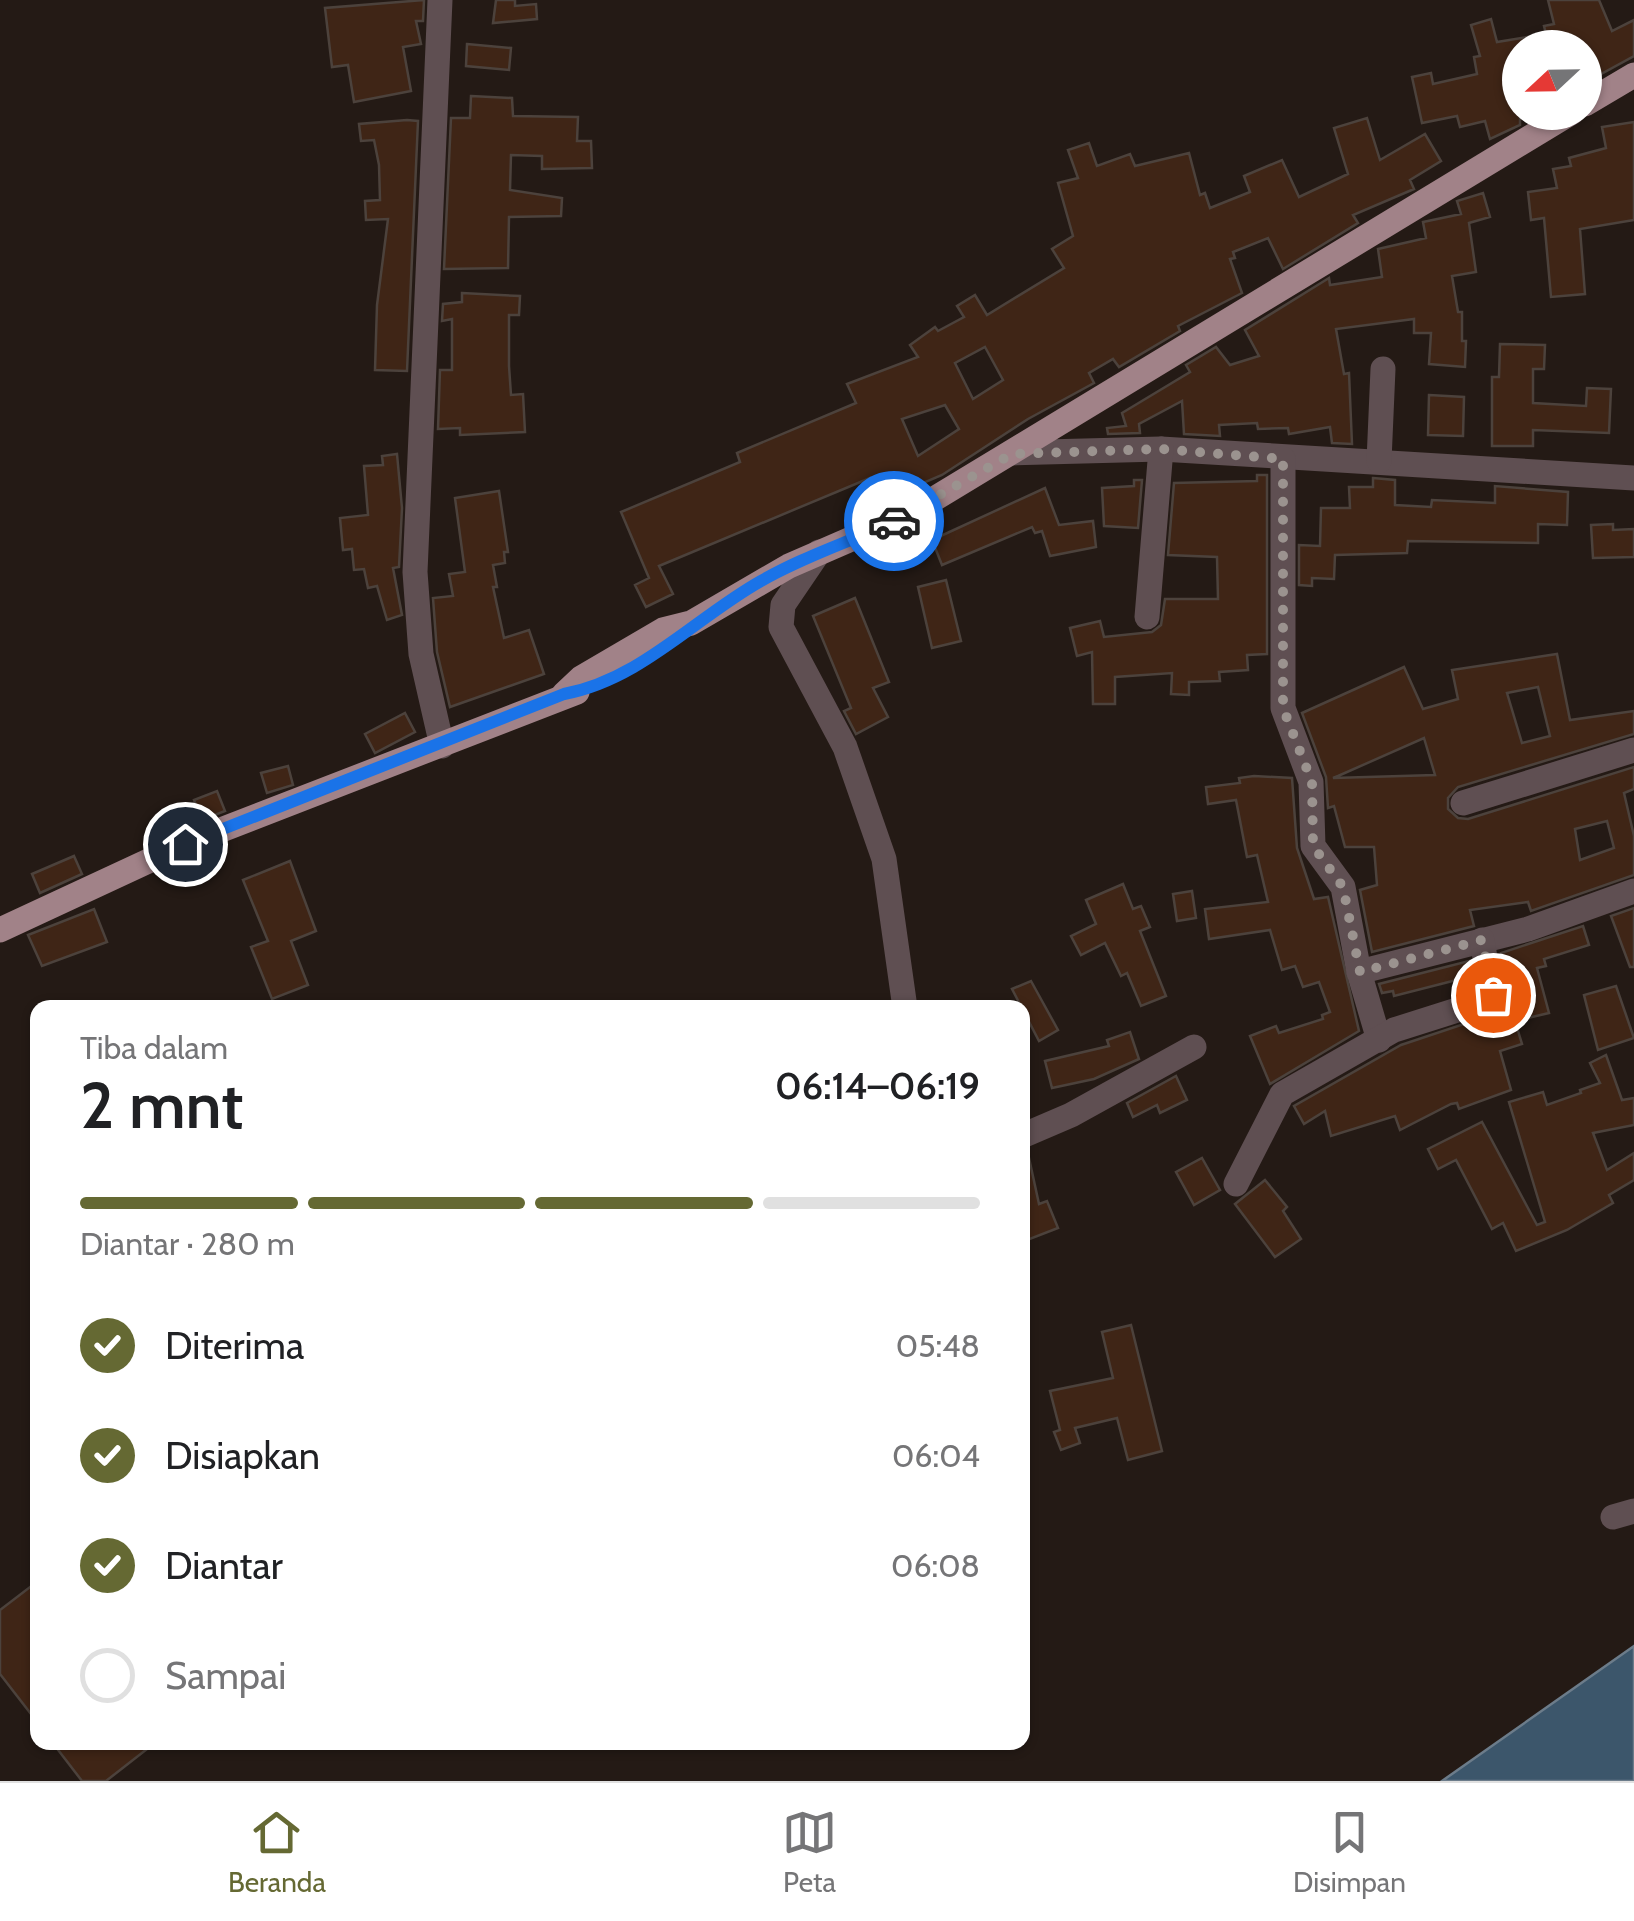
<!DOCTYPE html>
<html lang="id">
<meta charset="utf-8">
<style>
:root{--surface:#fff;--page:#f6f6f6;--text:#202124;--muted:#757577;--line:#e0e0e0;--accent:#656933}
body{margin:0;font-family:Cabin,sans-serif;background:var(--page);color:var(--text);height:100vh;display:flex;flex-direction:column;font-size:38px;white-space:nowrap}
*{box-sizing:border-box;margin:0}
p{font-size:32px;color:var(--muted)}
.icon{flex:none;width:55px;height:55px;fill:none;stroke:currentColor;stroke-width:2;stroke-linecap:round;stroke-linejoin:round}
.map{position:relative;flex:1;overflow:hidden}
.details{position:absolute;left:30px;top:1000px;width:1000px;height:750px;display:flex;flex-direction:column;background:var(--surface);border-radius:20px;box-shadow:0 2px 8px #0004}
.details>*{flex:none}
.needle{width:65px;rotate:248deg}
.tools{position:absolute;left:1502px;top:30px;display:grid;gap:20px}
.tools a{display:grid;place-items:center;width:100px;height:100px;border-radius:50%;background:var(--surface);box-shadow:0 2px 8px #0004;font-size:50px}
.pin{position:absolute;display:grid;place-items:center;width:85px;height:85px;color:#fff;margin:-42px;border:5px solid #fff;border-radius:50%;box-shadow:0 2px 10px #0007}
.courier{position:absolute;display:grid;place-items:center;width:100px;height:100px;margin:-50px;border:8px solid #1a73e8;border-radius:50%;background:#fff;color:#222;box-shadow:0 2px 12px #0007}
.overview em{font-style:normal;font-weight:600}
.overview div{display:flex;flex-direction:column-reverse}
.overview{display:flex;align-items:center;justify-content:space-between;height:170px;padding:0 50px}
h1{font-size:65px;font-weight:600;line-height:75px}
.bar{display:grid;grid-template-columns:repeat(4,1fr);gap:15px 10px;align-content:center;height:120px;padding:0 50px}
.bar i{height:12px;border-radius:8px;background:var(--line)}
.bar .on{background:var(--accent)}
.bar p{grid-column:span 4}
ol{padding:0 50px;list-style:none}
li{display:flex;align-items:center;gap:30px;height:110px}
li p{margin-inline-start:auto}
li .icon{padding:10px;border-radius:50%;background:var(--accent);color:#fff;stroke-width:4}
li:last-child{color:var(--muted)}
li i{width:55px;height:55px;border:5px solid var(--line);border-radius:50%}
.tab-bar{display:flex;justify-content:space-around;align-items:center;height:140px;border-top:2px solid var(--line);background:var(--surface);font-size:28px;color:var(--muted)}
.tab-bar a{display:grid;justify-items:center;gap:5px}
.tab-bar .on{color:var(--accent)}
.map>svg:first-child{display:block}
</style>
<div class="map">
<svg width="1634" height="1781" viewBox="0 0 1634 1781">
<rect width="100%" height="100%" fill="#241a15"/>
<path fill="#3c566b" stroke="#6c7c8a" stroke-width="2.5" d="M1634,1646v135h-192z"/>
<g fill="#3f2516" stroke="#4c423c" stroke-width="2.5" fill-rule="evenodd">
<path d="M424,0l-1,21h-7l5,23 -18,3 8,44 -57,11 -6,-37 -16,2 -7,-59z"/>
<path d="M496,0h19v6l21,-2 1,15 -44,4z"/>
<path d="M1548,0h51l13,31 22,-11v36l-44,24 -5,-32h-65v77l-30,14 -5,-18 -25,6 -3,-11 -35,7 -10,-46 19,-4 2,11 44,-10 -3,-17 6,-1 -9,-31 20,-6 6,23 49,-8 -2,-8 10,-2z"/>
<path d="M467,44l44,4 -2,22 -43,-4z"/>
<path d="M471,96l41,2 1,18 65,1 -1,24h14l1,27 -50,1v-13l-31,-1 -1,35 52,8 -1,18 -52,1 -1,51 -64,1 7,-151h19z"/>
<path d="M1367,118l13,42 45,-26 16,27 -31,19 4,9 -61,26 5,8 -75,46 -15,-31 -35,14 2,6 -5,1 12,34 -64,33 2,5 -61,36 -6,-8 -24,14 5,10 -66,36 -86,56 -63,27 -9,-24 -211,88 14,28 -27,13 -11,-22 14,-7 -28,-66 119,-50 -3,-9 119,-50 -9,-19 71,-27 -8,-12 25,-18 3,4 26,-14 -7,-11 18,-11 12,20 77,-47 -12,-19 21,-13 -15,-53 20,-5 -10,-28 21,-7 8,23 33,-12 5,12 54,-13 11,42 5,-2 5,15 40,-16 -6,-16 38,-16 17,37 49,-23 -14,-46zM985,347l18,33 -30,19 -18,-36zM945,405l14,24 -41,27 -16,-37z"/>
<path d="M407,120l11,1 -11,250 -32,-1 2,-65 11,-86 -22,1 -1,-19 15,-1 -1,-35 -5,-25 -13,1 -2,-17z"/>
<path d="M1634,122v98l-54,9 5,65 -34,3 -7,-79 -13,2 -3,-28 29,-4 -4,-19 18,-3 -2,-8 37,-10 -4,-21z"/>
<path d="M1483,193l7,24 -21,6 7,49 -24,4 6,36h4v29h4l-1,26 -36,-3 2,-31h-17v-14l-78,10 8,45 5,-1 3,71 -20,-1 -2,-16 -41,7 -1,-6 -30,1 -1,-6 -38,2 1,11 -36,-2 -2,-33 -43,23 1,9 -32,1 -1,-6 19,-2 -4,-13 68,-41 -4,-7 30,-18 14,18 29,-9 -14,-26 84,-52 1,7 52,-8 -4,-28 48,-11 -3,-16 38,-8 -4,-13z"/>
<path d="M462,293l58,3 -1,19h-10v51l2,29 12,-1 2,38 -65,3v-7l-22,1 2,-59h12v-51l-10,2 1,-17 19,-2z"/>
<path d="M1500,344l45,1 -1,24h-11v34l53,3 1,-18 24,1 -2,44 -76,-3v16h-41v-69h7z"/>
<path d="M1429,395l35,2 -1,39 -35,-1z"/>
<path d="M397,454l5,54 -3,59 -6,1 9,47 -15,5 -10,-34 -9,2 -4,-19 -10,1 -2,-21 -9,1 -3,-32 28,-3 -4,-49 19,-1 -1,-9z"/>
<path d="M1257,475h10v179l-20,1 1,15 -29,2 1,9 -31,1v13l-18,-1 1,-21 -57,4v27h-22l-1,-52 -15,4 -7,-28 30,-7 4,16 48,-5 9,-7 4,-26h53l-1,-42 -49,-2 6,-72 83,-2z"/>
<path d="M1373,478l22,2v25l36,2 1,-7 63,3v-17l73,6 -1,33 -29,-1v19l-130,-2 -1,12 -72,2 -1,24 -22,-1v8l-13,-1v-40l21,1 1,-38h29l-1,-21h24z"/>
<path d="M1134,480h8l-4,48 -34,-2 -2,-38 32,-2z"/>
<path d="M1045,488l14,37 34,-4 3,26 -46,9 -8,-25 -7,2 -3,-6 -90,38 -10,-25z"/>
<path d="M499,491l9,61h-4l1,11 -12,2 4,22h-4l11,51 25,-8 15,44 -94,33 -13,-55 -4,-54 20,-2 -4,-22 16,-2 -10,-74z"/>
<path d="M1613,524v6l21,-1v28l-41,1 -2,-33z"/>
<path d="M946,580l15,61 -29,7 -14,-61z"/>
<path d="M855,598l34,84 -16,6 15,29 -32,17 -12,-23 7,-3 -38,-92z"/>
<path d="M1557,654l13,66 64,-9v23l-176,53 -10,11v11l10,9 10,1 166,-52v22l-10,4 10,43v39l-103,36 -3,-9 -58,8 4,16 -102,26 -12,-62 17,-5 -3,-38h-29l-11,-41 -6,2 -2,-31 -24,-64 102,-46 19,42 35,-10 -6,-29zM1538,687l12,49 -28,7 -15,-50zM1424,738l11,37 -102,3 5,-2zM1607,821l7,27 -34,12 -5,-31z"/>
<path d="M405,713l10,19 -40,21 -10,-19z"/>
<path d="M288,766l5,19 -26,8 -6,-20z"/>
<path d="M1254,776l38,2 5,70 17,51 14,-2 31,134 -89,53 -20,-48 26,-10 3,7 44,-14 -1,-4 8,-3 -11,-30 -16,5 -8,-21 -13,4 -12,-40 -61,9 -4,-30 63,-7 -11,-47 -10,2 -11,-57 -28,4 -2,-17 34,-4 -1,-5z"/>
<path d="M217,791l8,20 -23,9 -8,-20z"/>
<path d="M74,856l8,18 -42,19 -8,-19z"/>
<path d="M290,861l26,70 -25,10 17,44 -36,14 -21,-52 17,-6 -25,-61z"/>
<path d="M1123,884l10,25 8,-3 9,21 -10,4 26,65 -25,10 -14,-33 -6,3 -16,-33 -24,12 -10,-19 25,-12 -10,-24z"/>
<path d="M1192,891l4,27 -19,3 -4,-27z"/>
<path d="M1634,908v59h-4l-19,-51z"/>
<path d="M94,909l13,33 -65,24 -14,-31z"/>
<path d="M1583,926l6,19 -45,14 2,7 -9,2 12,45 -34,8 7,23 -22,7 11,39 -52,19 -2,-6 -6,1 -51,26 -5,-14 -64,20 -6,-25 -21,13 -10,-18 107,-61 102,-34 5,-14 -7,-44z"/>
<path d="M1469,961l3,15 -78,20 -1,-5 -11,2 -3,-9z"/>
<path d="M1031,981l27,49 -19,11 -27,-52z"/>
<path d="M1616,986l18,52 -36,12 -14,-55z"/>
<path d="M1130,1032l9,27 -45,20 -42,9 -7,-27 64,-15 -2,-6z"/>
<path d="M1606,1055l16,45 12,-2v27l-41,8 14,37 27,-17v27l-25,15 4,8 -46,27 -51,21 -13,-28 -11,6 -36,-69 -18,9 -10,-20 54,-27 55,103 8,-3 -36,-120 34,-10 4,13 34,-12 -1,-3 20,-7 -10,-20z"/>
<path d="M1176,1076l11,24 -27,13 -3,-8 -24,12 -6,-14z"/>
<path d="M1029,1158l10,46 8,-3 11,27 -36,14v-83z"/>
<path d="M1202,1158l18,32 -26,15 -18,-33z"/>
<path d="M1265,1180l22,27 -4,4 18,28 -26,18 -40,-53z"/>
<path d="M1131,1325l31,126 -34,9 -11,-42 -42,10 5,15 -19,7 -7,-18 6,-2 -10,-39 63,-13 -11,-46z"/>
<path d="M38,1581v142l-38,-49v-64z"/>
<path d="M52,1742h104l-50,39h-24z"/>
</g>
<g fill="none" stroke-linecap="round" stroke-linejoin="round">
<g stroke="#5f4f52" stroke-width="25">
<path d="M440,0l-25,572 6,82 21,92"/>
<path d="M1011,453l150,-4 473,29"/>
<path d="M1283,459v249l28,74 2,64 30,41 16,85 169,-43 106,-38"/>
<path d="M1379,461l4,-92"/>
<path d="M819,552l-36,53 -2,22 64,120 39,112 21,149"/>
<path d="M1147,617l14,-168"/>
<path d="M1463,803l171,-53"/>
<path d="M1359,972l20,68"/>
<path d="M1022,1136l49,-21 123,-68"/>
<path d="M1236,1184l46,-90 112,-64 98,-31 -10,-59"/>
<path d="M1613,1517l21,-6"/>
</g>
<g stroke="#a18288" stroke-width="25">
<path d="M1585,104l49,-29"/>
<path d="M564,694l17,-16 82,-48 28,-7 98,-57 122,-53 661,-401"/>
<path d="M0,930l185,-86 392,-152"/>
</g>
</g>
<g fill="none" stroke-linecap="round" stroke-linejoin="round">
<path stroke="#9b938f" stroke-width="10" stroke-dasharray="0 18" d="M894,521l118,-67 149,-5 122,10v249l29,74 1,64 30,41 17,85 122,-32 11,55"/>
<path stroke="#1a73e8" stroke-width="12" d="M185,844l379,-150c76,-14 131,-76 197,-113 43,-25 89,-39 133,-60"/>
</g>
</svg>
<div class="tools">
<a><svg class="needle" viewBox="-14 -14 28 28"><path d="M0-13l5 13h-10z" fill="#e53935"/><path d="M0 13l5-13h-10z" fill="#757577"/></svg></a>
</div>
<div class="pin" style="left:1493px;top:995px;background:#ea580c"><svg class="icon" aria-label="bag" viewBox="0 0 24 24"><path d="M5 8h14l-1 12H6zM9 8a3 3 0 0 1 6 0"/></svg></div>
<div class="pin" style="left:185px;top:844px;background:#1f2937"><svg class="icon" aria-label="home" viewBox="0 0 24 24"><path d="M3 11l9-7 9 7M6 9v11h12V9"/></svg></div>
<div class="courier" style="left:894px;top:521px"><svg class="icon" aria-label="car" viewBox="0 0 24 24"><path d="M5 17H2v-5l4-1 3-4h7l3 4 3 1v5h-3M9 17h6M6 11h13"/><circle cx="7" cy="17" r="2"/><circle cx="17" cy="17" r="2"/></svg></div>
<section class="details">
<div class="overview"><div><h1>2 mnt</h1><p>Tiba dalam</p></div><em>06:14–06:19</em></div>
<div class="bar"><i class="on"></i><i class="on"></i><i class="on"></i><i></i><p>Diantar · 280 m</p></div>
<ol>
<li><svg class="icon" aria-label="check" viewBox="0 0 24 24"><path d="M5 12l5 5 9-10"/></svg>Diterima<p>05:48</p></li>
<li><svg class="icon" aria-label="check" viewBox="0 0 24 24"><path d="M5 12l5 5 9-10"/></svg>Disiapkan<p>06:04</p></li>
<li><svg class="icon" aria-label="check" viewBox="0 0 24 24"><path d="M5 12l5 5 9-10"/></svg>Diantar<p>06:08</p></li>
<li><i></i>Sampai</li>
</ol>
</section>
</div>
<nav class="tab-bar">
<a class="on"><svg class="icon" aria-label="home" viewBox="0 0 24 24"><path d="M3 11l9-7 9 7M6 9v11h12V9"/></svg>Beranda</a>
<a><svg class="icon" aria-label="map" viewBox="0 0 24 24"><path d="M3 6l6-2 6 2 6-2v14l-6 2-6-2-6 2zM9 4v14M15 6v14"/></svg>Peta</a>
<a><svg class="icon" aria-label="saved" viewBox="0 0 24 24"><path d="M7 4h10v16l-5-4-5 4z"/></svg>Disimpan</a>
</nav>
